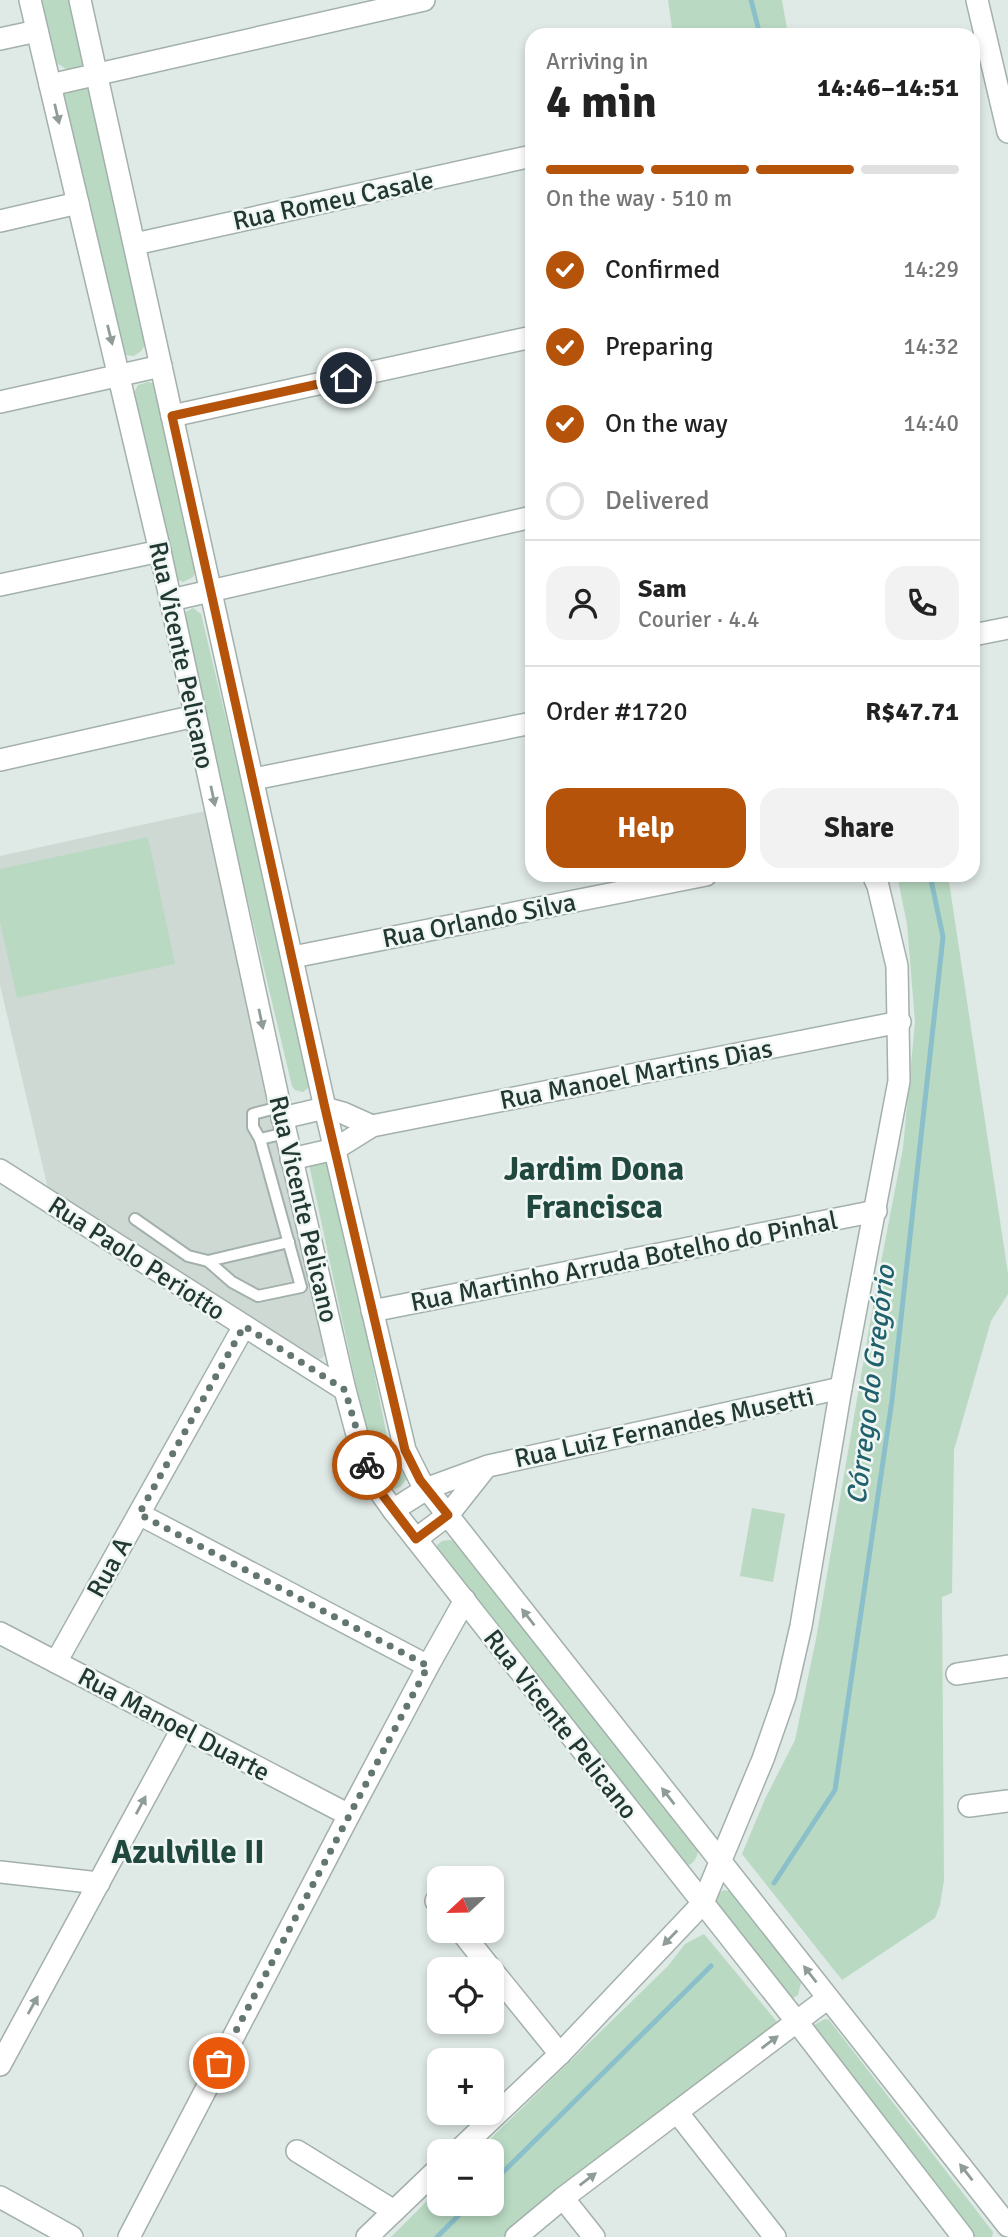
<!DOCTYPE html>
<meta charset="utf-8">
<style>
:root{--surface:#fff;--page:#f2f2f2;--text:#222;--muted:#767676;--line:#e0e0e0;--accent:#b45309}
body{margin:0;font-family:Signika,sans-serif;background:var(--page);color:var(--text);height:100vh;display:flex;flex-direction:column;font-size:26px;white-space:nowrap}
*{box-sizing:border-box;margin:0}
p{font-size:23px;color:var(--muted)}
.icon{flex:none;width:38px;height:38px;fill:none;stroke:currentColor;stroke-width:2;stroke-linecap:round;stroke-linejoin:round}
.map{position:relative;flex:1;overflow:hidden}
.side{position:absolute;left:525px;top:28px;width:455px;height:854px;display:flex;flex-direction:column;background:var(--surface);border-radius:21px;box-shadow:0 4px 10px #0003}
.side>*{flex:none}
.needle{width:46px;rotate:248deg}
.tools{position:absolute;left:427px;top:1866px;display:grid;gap:14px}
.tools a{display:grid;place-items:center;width:77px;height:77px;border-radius:14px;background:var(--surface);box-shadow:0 4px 10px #0003;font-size:35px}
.pin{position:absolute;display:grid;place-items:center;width:60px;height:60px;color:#fff;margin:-30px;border:4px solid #fff;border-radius:50%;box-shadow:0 2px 7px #0007}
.courier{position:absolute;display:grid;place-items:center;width:70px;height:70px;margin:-35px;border:5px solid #b45309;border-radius:50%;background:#fff;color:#222;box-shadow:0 2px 9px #0007}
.headline em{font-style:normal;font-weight:700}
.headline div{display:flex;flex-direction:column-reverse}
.headline{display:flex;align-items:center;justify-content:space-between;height:119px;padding:0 21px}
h1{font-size:46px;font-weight:700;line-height:52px}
.bar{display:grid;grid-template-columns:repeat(4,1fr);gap:10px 7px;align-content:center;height:84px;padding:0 21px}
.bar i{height:9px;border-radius:5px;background:var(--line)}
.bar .active{background:var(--accent)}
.bar p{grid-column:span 4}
.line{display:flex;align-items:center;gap:18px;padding:0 21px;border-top:2px solid var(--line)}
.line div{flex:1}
.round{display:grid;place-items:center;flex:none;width:74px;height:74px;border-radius:21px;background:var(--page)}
ol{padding:0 21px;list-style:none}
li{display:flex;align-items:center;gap:21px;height:77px}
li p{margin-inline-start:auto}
li .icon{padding:7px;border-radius:50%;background:var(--accent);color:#fff;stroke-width:4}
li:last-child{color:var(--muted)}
li i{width:38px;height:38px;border:4px solid var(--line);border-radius:50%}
.button{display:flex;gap:14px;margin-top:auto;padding:14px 21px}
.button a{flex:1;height:80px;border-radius:21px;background:var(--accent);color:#fff;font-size:28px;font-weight:700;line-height:80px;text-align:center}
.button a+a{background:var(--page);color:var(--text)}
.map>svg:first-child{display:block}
</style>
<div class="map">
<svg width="1008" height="2237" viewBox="0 0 1008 2237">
<rect width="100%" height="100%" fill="#dfe9e5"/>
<path fill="#ced9d4" d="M205,811l120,531 1,12 -5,5 -7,1 -265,-167 -49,-208v-129z"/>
<g fill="#b9d9c2">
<path d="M42,0h30l13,66 -16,5 -12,-8z"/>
<path d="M668,0h114l6,35h-115z"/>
<path d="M79,82l12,6 54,257 -4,6 -7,5 -9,-1 -4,-4 -59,-253 6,-10z"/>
<path d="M148,382l5,1 3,4 40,183 -3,7 -10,5 -9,-4 -41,-183 5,-10z"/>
<path d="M193,608l8,6 112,467 -1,4 -9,7 -8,-2 -3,-4 -110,-461 2,-12z"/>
<path d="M148,837l27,127 -158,34 -17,-76v-53z"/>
<path d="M897,875h51l60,399v20l-17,27 -37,129 -2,143 -10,4 2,283 -4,25 -5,13 -93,62 -100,-126 23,-55 30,-59 21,-101 59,-345 28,-146 12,-126 -8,-98z"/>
<path d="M326,1159l7,10 56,277 9,9 11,21 -9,11 -6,2 -9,-7 -14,-28 -61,-285v-5z"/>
<path d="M752,1508l33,6 -12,68 -33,-6z"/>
<path d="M450,1540l5,1 243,310c-1,7 -5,14 -13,15l-247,-314 -1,-7 5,-4z"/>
<path d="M724,1890l9,2 68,91 -3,12 -5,3h-7l-73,-96 6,-9z"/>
<path d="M704,1934l74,89 -275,214h-112l48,-48v14h53v-52h-14l190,-185 17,-22z"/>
<path d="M825,2019l4,1 164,212 -1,5h-23l-156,-206 1,-6z"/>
</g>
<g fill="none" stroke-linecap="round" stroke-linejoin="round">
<g stroke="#8bc0ca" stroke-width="5">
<path d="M751,0l9,35"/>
<path d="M774,1883l61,-93 57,-390 51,-463 -13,-62"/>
<path d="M492,2183l219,-217"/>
<path d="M437,2237l34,-34"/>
</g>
<g stroke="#a3b0ac" stroke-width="14">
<g id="service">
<path d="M260,1139l-7,-12v-13l27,-7"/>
<path d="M135,1219l53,37 20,5 81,-19"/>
<path d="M208,1261l24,21 26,14 43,-9 -41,-148 26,-6"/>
</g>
</g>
<g stroke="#a3b0ac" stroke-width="24">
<g id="minor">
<path d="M977,0l31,132"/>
<path d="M0,39l37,-8"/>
<path d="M50,85l374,-85"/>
<path d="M0,221l78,-18"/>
<path d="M135,244l397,-88"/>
<path d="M0,402l161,-36"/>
<path d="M172,416l360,-79"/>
<path d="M0,585l160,-34"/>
<path d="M171,600l361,-83"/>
<path d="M973,635l35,-7"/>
<path d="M0,760l195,-44"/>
<path d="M254,779l278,-56"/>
<path d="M293,957l413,-82"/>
<path d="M325,1108l18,5 29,13"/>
<path d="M335,1149l37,-23 528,-104"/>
<path d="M372,1311l504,-100"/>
<path d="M428,1488l60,-22 353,-78"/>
<path d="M139,1514l289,152"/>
<path d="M448,1515l38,-48"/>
<path d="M0,1633l349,182"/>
<path d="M56,1662l188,-336"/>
<path d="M957,1674l51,-8"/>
<path d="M969,1806l39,-5"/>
<path d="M0,1872l99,11"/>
<path d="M436,1901l3,4"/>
<path d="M460,1930l31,39"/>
<path d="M492,1970l68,84"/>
<path d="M0,2065l182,-336"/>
<path d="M677,2112l98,125"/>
<path d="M297,2151l97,60"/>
<path d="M458,2151l102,-97 143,-151 60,-144 22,-63 16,-70 40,-238 58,-307 -2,-115 -19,-80 -5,-11"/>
<path d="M0,2197l72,40"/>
<path d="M563,2198l31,39"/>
<path d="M129,2237l220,-422 79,-149 37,-66"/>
<path d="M367,2237l72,-69"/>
<path d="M516,2237l47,-39 265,-200"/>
</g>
</g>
<g stroke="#a3b0ac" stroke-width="24">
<g id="tertiary">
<path d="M30,0l130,551 120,556 65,283 18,67 15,32 15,21 404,512 166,215"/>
<path d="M80,0l245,1108 80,342 15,30 588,746"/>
<path d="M282,1118l43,-10"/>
<path d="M291,1159l44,-10"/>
<path d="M0,1170l345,220"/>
<path d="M393,1510l35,-22"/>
<path d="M416,1539l32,-24"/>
</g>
</g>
<use href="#service" stroke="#fff" stroke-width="10"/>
<use href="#minor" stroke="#fff" stroke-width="21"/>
<use href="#tertiary" stroke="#fff" stroke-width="21"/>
</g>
<defs><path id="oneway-solid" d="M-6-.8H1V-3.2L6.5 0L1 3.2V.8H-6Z" transform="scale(1.75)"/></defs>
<g fill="#909c98">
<use href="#oneway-solid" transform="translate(57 114) rotate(77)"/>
<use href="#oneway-solid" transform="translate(110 335) rotate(76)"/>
<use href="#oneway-solid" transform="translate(213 796) rotate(78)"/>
<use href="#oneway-solid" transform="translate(261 1019) rotate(78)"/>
<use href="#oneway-solid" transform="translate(528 1617) rotate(-128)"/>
<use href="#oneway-solid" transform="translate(668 1796) rotate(-128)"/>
<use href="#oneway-solid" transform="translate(141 1805) rotate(-62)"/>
<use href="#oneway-solid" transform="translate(670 1938) rotate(134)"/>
<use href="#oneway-solid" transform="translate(810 1974) rotate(-128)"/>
<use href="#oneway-solid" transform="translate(33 2005) rotate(-61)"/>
<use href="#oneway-solid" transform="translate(770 2042) rotate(-37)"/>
<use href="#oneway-solid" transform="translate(966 2172) rotate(-128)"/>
<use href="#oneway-solid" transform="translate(588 2179) rotate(-37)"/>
</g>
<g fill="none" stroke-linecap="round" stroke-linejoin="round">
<path stroke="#647671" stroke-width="7" stroke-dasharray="0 12.6" d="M219,2063l209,-397 -289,-152 105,-188 101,64 22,75"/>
<path stroke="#b45309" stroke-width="9" d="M346,378l-174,38 153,692 80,342 15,30 28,35 -32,24 -38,-50 -11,-24"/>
</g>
<g text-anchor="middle" stroke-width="5" stroke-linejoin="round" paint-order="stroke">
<g font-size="26" fill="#223832" stroke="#eff6f3">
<text transform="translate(333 200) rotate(-12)" y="9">Rua Romeu Casale</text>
<text transform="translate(182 655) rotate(78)" y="9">Rua Vicente Pelicano</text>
<text transform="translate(479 920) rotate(-11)" y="9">Rua Orlando Silva</text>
<text transform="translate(636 1074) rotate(-11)" y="9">Rua Manoel Martins Dias</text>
<text transform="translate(304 1209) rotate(77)" y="9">Rua Vicente Pelicano</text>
<text transform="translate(137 1258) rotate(33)" y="9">Rua Paolo Periotto</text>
<text transform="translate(624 1261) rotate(-11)" y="9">Rua Martinho Arruda Botelho do Pinhal</text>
<text transform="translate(664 1427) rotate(-12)" y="9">Rua Luiz Fernandes Musetti</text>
<text transform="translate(109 1567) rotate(-61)" y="9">Rua A</text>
<text transform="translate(174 1724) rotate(28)" y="9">Rua Manoel Duarte</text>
<text transform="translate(561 1724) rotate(52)" y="9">Rua Vicente Pelicano</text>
</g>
<g font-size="28" font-style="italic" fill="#21616e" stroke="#eff6f3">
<text transform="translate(870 1385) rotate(-83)" y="10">Córrego do Gregório</text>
</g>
<g font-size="33" font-weight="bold" fill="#20483e" stroke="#eff6f3">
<text x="594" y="1180">Jardim Dona<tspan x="594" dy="38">Francisca</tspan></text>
<text x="188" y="1863">Azulville II</text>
</g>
</g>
</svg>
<div class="tools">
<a><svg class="needle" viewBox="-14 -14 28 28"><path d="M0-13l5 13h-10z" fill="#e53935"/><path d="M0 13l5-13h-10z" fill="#767676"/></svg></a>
<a><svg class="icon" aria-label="locate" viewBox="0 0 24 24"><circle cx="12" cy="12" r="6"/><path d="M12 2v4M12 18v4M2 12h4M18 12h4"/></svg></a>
<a>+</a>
<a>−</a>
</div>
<div class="pin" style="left:219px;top:2063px;background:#ea580c"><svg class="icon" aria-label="bag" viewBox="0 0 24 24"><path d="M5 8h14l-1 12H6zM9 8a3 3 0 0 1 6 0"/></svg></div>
<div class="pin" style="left:346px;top:378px;background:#1f2937"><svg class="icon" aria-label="home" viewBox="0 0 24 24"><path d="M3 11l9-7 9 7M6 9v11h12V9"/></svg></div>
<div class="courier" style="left:367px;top:1465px"><svg class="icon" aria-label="bike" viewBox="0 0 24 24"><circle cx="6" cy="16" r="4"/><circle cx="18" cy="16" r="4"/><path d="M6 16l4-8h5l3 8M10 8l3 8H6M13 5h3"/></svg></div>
<section class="side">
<div class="headline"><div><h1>4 min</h1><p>Arriving in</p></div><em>14:46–14:51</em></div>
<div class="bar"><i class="active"></i><i class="active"></i><i class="active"></i><i></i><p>On the way · 510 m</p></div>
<ol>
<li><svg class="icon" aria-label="check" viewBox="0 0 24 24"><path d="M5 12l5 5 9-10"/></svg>Confirmed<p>14:29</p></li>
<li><svg class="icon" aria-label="check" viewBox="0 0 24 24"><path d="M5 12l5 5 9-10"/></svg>Preparing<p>14:32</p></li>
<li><svg class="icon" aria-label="check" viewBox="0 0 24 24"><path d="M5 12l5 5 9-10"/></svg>On the way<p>14:40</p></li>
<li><i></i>Delivered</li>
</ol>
<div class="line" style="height:126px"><a class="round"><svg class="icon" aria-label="person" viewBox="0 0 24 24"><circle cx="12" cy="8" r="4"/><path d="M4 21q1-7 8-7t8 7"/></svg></a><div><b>Sam</b><p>Courier · 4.4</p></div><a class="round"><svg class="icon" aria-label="phone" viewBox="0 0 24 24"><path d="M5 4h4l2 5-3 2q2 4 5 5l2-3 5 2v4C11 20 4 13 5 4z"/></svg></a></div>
<div class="line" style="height:91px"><div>Order #1720</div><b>R$47.71</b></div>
<div class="button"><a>Help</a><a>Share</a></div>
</section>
</div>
